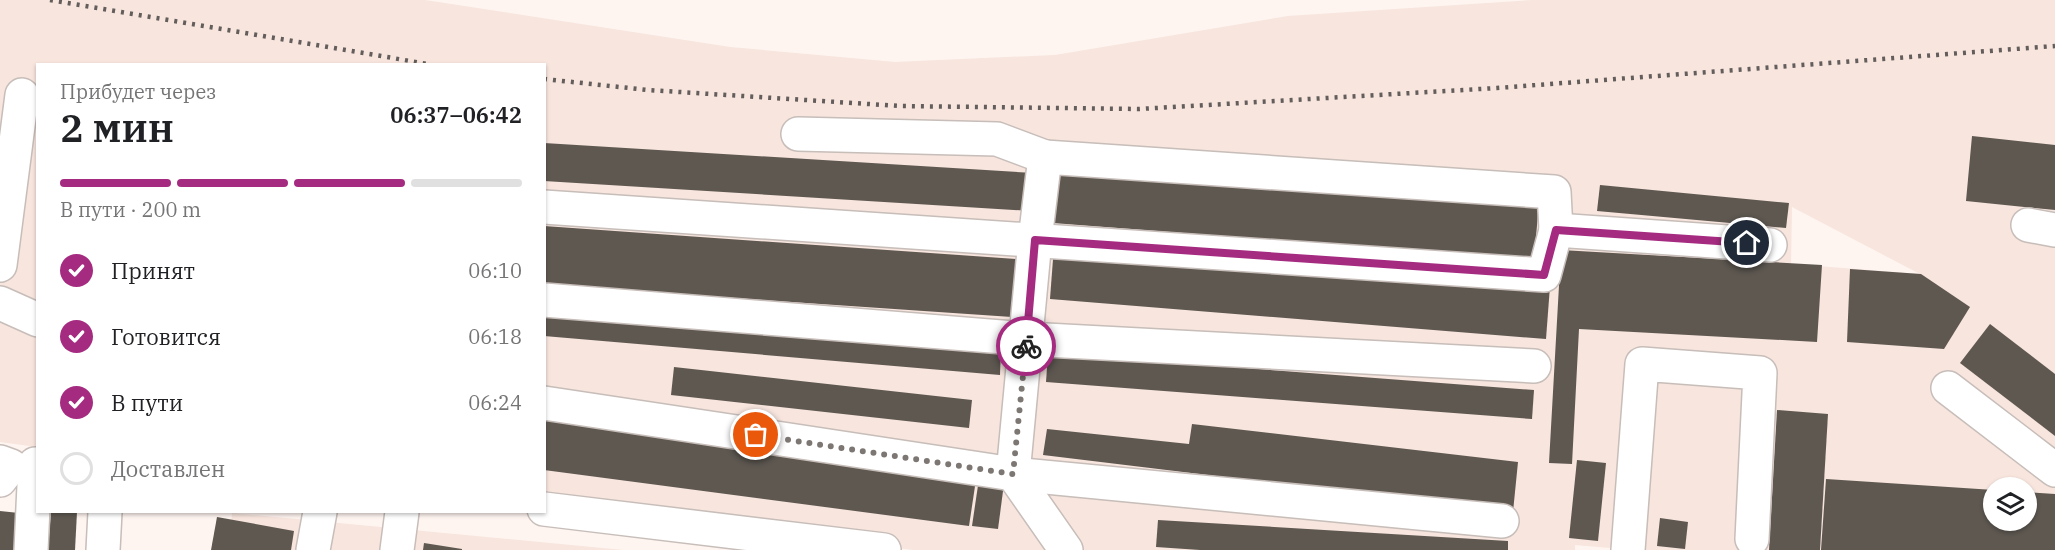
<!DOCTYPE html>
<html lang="ru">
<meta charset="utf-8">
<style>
:root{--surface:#fff;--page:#f2f2f2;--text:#202124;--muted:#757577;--line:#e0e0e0;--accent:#a52b80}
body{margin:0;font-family:"IBM Plex Serif",serif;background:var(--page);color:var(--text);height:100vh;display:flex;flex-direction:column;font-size:22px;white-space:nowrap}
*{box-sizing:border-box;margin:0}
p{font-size:20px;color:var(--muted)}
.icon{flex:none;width:33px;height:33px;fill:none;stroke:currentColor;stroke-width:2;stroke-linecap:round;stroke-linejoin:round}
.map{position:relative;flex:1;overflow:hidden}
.panel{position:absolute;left:36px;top:63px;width:510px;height:450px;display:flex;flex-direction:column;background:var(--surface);border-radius:0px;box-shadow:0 2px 4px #0004}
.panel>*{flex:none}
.controls{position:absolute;left:1983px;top:477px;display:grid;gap:12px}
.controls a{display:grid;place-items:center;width:54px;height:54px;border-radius:50%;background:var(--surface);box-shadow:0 2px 4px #0004;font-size:30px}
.pin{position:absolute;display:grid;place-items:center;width:51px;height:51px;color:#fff;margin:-26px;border:3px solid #fff;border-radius:50%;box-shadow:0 2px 6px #0007}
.courier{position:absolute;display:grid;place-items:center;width:60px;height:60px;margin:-30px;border:4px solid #a52b80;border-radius:50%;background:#fff;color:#222;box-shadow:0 2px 8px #0007}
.head em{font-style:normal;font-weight:600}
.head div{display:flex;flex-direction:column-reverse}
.head{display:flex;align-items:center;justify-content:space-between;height:102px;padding:0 24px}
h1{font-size:39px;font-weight:600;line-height:45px}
.bar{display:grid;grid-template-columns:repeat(4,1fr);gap:9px 6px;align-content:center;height:72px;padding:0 24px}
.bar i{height:8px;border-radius:4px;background:var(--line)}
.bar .active{background:var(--accent)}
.bar p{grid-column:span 4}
ol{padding:0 24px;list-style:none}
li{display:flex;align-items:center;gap:18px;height:66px}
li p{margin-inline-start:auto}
li .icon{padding:6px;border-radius:50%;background:var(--accent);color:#fff;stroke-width:4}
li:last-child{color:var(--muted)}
li i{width:33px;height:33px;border:3px solid var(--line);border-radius:50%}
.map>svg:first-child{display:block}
</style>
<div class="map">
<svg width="2055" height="550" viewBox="0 0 2055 550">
<rect width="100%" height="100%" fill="#fef4f0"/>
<g fill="#f7e5de" fill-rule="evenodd">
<path d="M0,0h425l305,47 165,15 160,-7 233,-39 244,-16h523v550h-421l-59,-5v5h-661l-369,-42 -1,-444h-506l-1,383 -37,-5zM1792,207l128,67 -129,-10zM1994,488h32v32h-32z"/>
<path d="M232,513l391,37h-394z"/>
</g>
<g fill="#5e5851">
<path d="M1972,136l83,9v65l-89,-9z"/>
<path d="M544,143l490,30 -3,38 -487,-30z"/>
<path d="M1057,164l482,38 -5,58 -481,-37z"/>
<path d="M1600,185l189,18 -3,25 -189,-17z"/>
<path d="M544,226l472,33 -4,58 -468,-32z"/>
<path d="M1054,246l496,40 -4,53 -496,-40z"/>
<path d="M1561,250l261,15 -5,77 -238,-13 -7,135 -23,-1z"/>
<path d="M1850,269l71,5 49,33 -26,42 -97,-7z"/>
<path d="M544,310l457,38 -1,27 -456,-39z"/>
<path d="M1990,324l65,50v62l-95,-73z"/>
<path d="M1048,353l486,37 -2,29 -486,-37z"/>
<path d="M674,367l298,33 -3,28 -298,-33z"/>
<path d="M1777,410l51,4 -8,136h-51z"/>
<path d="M544,414l433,59 -8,53 -425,-56z"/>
<path d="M1192,424l326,38 -5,50 -470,-57 4,-26 142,15z"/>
<path d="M1577,460l29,3 -8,78 -29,-3z"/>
<path d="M980,472l25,4 -7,53 -26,-3z"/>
<path d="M1826,479l168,11v30h32v-28l29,2v56h-234z"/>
<path d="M0,511l19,2 -2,37h-17z"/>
<path d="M51,512h26l-2,38h-27z"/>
<path d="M217,517l77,14 -3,19h-80z"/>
<path d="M1660,518l28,4 -3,27 -28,-3z"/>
<path d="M1158,520l350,21v9h-308l-44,-3z"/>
<path d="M424,543l38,6v1h-39z"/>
</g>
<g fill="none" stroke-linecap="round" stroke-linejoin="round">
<g stroke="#c7bdb9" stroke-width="36">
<g id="minor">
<path d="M798,134l199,5 48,18"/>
<path d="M544,207l1000,68 12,-45 214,15"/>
<path d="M2028,225l27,5"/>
<path d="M0,265l22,-170"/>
<path d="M544,300l483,39 507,27"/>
<path d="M0,303l38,17"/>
<path d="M1948,388l107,82"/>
<path d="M544,403l469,71 489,47"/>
<path d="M0,462l11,4 -11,14"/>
<path d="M544,509l340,41"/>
<path d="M31,550l4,-86"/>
<path d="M103,550l2,-38"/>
<path d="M313,550l7,-38"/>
<path d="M397,550l5,-38"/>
<path d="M1066,550l-53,-76 22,-234 10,-83 509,35 2,38"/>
<path d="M1628,550l14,-186 118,9 -8,166"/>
</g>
</g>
<use href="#minor" stroke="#fff" stroke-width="33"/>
<g stroke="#635d5b" stroke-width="4.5" stroke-dasharray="3 6" stroke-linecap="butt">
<path d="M50,0l378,64"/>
<path d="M544,79l104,11 252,16 239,3 358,-21 558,-42"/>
</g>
</g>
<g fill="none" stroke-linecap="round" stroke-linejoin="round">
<path stroke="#7d7774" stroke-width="6" stroke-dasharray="0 10.8" d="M756,435l257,39 13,-128"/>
<path stroke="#a52b80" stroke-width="8" d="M1026,346l9,-106 509,35 12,-45 191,13"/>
</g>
</svg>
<div class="controls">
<a><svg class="icon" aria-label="layers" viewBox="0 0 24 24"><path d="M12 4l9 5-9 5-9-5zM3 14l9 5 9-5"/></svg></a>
</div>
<div class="pin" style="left:756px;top:435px;background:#ea580c"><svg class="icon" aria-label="bag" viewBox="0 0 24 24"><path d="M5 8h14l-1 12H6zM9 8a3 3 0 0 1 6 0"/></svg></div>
<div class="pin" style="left:1747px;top:243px;background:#1f2937"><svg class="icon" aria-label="home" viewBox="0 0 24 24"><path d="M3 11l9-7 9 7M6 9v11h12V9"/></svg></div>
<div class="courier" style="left:1026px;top:346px"><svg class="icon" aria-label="bike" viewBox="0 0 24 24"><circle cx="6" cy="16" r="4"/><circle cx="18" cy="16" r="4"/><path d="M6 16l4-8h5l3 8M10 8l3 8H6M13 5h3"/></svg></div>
<section class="panel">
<div class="head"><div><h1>2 мин</h1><p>Прибудет через</p></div><em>06:37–06:42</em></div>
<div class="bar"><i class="active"></i><i class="active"></i><i class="active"></i><i></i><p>В пути · 200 m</p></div>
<ol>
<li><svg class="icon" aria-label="check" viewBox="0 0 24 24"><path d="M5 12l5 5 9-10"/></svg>Принят<p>06:10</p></li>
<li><svg class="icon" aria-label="check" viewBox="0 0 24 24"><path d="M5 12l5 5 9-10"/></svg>Готовится<p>06:18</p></li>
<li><svg class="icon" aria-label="check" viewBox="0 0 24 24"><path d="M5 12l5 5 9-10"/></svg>В пути<p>06:24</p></li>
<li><i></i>Доставлен</li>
</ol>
</section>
</div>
